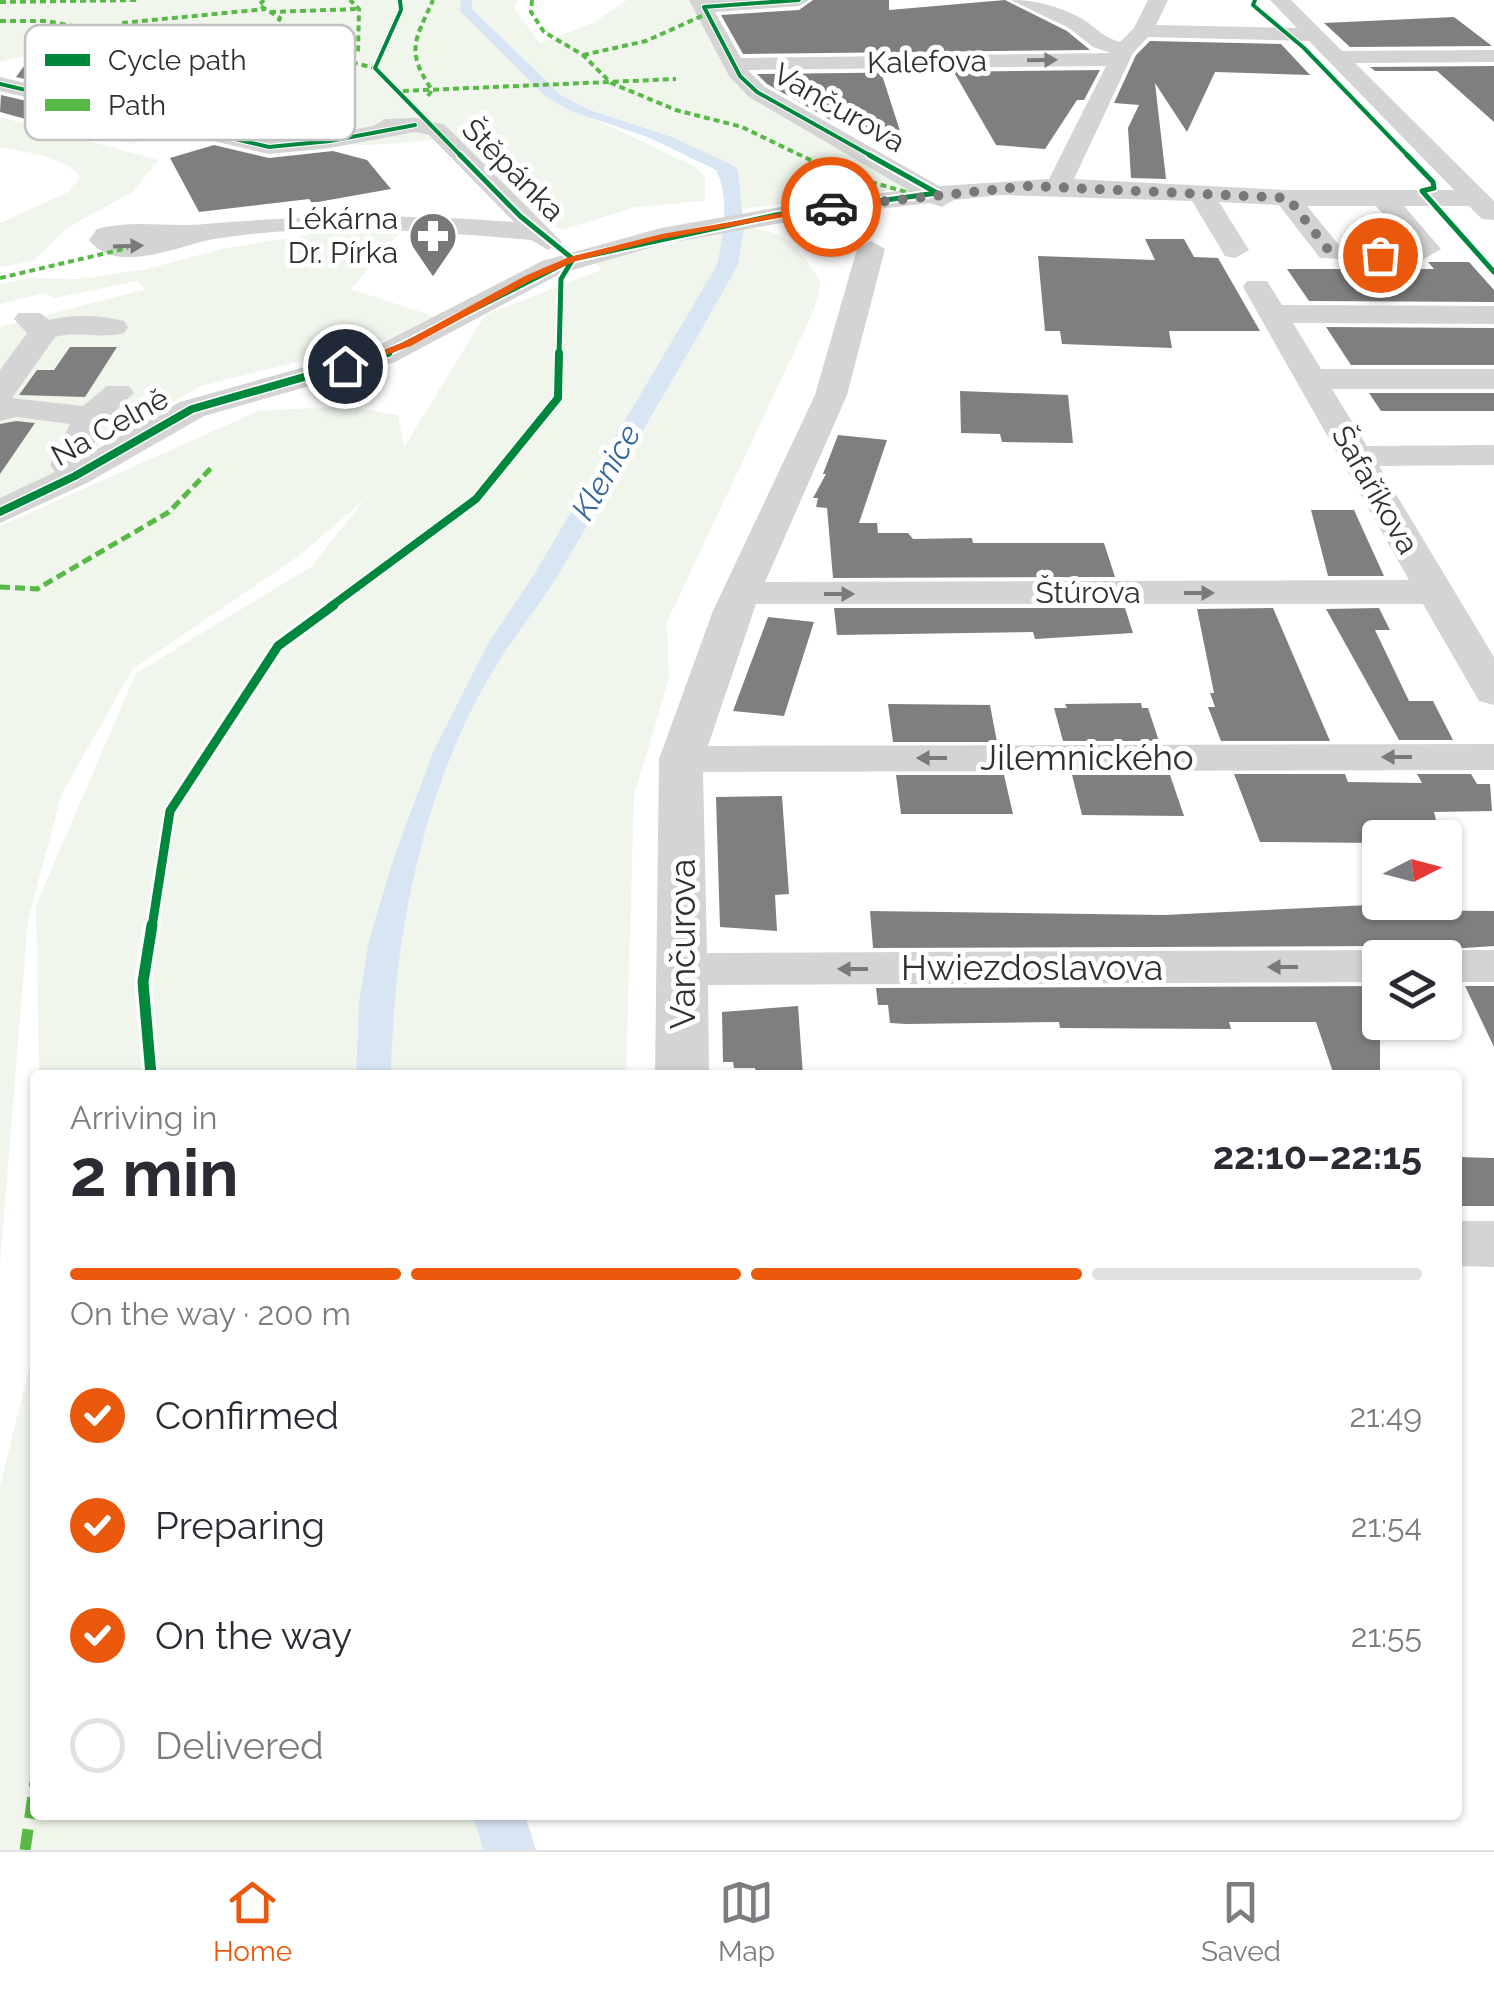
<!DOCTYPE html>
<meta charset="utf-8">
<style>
:root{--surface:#fff;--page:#f7f7f7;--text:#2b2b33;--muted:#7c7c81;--line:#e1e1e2;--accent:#ea580c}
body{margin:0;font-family:Raleway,sans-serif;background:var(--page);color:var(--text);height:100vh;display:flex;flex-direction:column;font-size:38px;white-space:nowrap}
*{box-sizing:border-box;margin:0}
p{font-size:32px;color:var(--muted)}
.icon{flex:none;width:55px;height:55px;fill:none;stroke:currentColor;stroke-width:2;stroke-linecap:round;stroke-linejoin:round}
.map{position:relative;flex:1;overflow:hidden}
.details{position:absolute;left:30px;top:1070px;width:1432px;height:750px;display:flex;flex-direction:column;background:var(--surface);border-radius:10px;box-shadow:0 2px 8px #0004}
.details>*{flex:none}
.needle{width:65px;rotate:84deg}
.buttons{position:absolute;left:1362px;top:820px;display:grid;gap:20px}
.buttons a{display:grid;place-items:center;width:100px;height:100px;border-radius:10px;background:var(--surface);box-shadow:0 2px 8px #0004;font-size:50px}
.pin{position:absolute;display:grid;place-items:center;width:85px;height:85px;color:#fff;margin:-42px;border:5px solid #fff;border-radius:50%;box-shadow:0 2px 10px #0007}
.courier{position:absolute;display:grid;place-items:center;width:100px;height:100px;margin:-50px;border:8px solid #ea580c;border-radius:50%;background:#fff;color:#222;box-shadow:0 2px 12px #0007}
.headline em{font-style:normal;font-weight:700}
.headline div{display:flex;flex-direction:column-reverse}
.headline{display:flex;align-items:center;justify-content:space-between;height:170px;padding:0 40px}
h1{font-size:65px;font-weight:700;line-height:75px}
.bar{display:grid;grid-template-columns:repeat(4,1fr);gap:15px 10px;align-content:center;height:120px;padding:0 40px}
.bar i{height:12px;border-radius:8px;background:var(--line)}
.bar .current{background:var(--accent)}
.bar p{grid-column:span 4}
ol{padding:0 40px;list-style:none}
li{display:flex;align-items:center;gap:30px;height:110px}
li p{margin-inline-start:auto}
li .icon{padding:10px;border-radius:50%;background:var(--accent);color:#fff;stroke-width:4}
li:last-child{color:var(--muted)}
li i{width:55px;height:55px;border:5px solid var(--line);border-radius:50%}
.tabs{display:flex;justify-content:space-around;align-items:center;height:140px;border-top:2px solid var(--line);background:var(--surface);font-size:28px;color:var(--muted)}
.tabs a{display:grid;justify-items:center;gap:5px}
.tabs .current{color:var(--accent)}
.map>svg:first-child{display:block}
</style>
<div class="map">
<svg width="1494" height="1850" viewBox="0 0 1494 1850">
<rect width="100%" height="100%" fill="#fff"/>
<g fill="#f0f6ec">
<path d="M0,0h461v11l84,85 151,71 9,11v23l-69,6 -74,23 -33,-11 -75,-81c-49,2 -134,24 -166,-23l9,-21 -51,-15 -196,-29 -50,12z"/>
<path d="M472,0h46l-4,8 26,35 53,-20 34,-23h64l42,75 175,113 -166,21 -4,-38 -66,-34 -85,-28 -26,-14 -89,-86z"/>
<path d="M0,117l158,43 -24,31 -67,37 -32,32 -35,8v-45l68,-31 12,-15c-17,-22 -54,-24 -80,-30z"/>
<path d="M107,119l58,15 -34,10 -58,-15z"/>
<path d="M348,228l54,2 -51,59 85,28 -27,17 -208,52 -166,98 -35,16v-173l146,-38 -10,-8 -81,17 -11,-5 -44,11v-20l32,-6 44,1 71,-10 74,-20z"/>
<path d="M744,228c43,1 54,20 77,54l-7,28 -147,312 2,56 -35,118 -8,279h-235c3,-143 32,-290 108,-414 20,-32 45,-61 64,-94 59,-100 119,-201 175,-302z"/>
<path d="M724,231l-6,34 -185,311 -45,67 -55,109 -38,102 -36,148 -3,73h-317l-3,-170 100,-232 175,-106 54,-68 -65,56 -167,114 -71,124 -34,127 -28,345v-739l258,-115 88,-5 52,9 6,32 81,-132 116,-45 -6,-8z"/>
<path d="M35,1344v471h438l10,35h-483v-364z"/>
</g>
<g fill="#d8e6f4">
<path d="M461,0h11v9l89,86 26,14 85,28 60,28 6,5 6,58 -6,37c-56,101 -116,201 -175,302 -19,33 -44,62 -64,94 -76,123 -105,272 -108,414h-35l3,-73 10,-62 26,-86 38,-102 55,-109 45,-67 184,-311c6,-29 13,-68 -1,-95l-66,-32 -79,-27 -26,-15 -85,-85z"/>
<path d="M473,1815h52l11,35h-53z"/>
</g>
<g fill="#7f7f7f">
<path d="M813,0h76v10l116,-10 62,31 23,19 -347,4 -22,-39 78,-5z"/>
<path d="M1454,17l38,29 -142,1 -26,-24z"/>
<path d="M1150,41l131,3 29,31 -95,-3 -28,60 -32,-49 11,96 -35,-1 -3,-50 11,-23 -25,-2 22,-48z"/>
<path d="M71,61l-9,15 78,-7 12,29 -20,6 -116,-27 11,-15z"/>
<path d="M1494,66v56l-57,-51h-62l-5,-4z"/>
<path d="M1100,70l-16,30h-7l-32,49 -49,-4 -41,-71 -73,1 19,59 -56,-6 -78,-44 -10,-10z"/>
<path d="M1,95l90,21 -36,11 -55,-15z"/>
<path d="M214,145l55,13 64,-7 34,9 24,29 -79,14 -3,-4 -110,13 -29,-54z"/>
<path d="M1145,239h39l10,18 24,1 42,73h-91l3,17 -110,-4 -2,-13h-15l-7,-75 117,4z"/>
<path d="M1428,262h41l25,28v12l-185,-1 -22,-32h147z"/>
<path d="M1326,327l168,1v37h-143z"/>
<path d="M70,347h47l-32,50 -66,-2 18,-25h17z"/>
<path d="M960,391l108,4 5,48 -71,-1 -2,-8 -39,-1z"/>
<path d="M1369,393h125v18h-113z"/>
<path d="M16,421l19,2 -35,51v-50z"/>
<path d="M838,435l49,5 -28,83h18l1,10h30l5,6 59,-1 1,5h131l11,34 -282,1 -6,-70 -11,-1 2,-9h-5l13,-24h-3z"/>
<path d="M1311,510h43l30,66h-56z"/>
<path d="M834,608h291l8,25 -98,6 -2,-7 -196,3z"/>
<path d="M1273,608l57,133h-109l-13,-34h7l-5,-14h4l-17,-84z"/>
<path d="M1379,608l11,22h-15l34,71h24l20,39h-54l-73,-131z"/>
<path d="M768,617l46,5 -30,94 -51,-5z"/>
<path d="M1141,703l1,5h6l11,33h-96l-9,-33h13l-2,-4z"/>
<path d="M888,704l102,1 7,37h-104z"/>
<path d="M1234,774h111l3,8 74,1 -5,-9h54l6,10h13l2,27 -58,1 2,8h-56v23l-120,-1z"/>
<path d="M896,775h108l9,39h-112z"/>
<path d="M1072,775h98l14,41 -102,-1z"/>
<path d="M782,796l7,98 -14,1 2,36 -57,-4 -4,-130z"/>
<path d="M1369,905l2,5 123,1v35l-59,4 -55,-4 -507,2 -3,-37 294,4z"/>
<path d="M1380,986v89h-46l-18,-53h-87l2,7 -171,-1 -1,-6 -153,2 -16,-1 -2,-18h-10l-2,-17z"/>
<path d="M1465,986h29v61z"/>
<path d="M798,1006l5,69h-47l-1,-7h-21l-1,-6h-10l-1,-50z"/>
<path d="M1458,1157l36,1v48h-36z"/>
</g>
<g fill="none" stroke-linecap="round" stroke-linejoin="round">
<g fill="#d4d4d4" fill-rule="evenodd">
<path d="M689,0h120l-10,6 -84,6 26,46 370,-5 -18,-6 -24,-19 -58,-28c26,0 50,7 73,20 13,9 21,18 36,22l14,-14 14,-28h20l-12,25 141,3 -27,-28h21l51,51 152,-1v12l-139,1 139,138v19l-12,-1 -13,-13h-65l37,43 -24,14 -97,-5 -41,-53 -60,-3 30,48 -14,8 -10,-2 -33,-55 -191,-6 -47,5 -12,7 -12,-4 -104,12 -162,29 -102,29 -167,89 -191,54 -117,67 -87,40v-25l55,-26 -5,-7 20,-41 -54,-7 -16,4v-51l27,-37 -13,-14 4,-6h22l9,7c24,-6 51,-5 75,1l4,6 -4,6c-23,6 -46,-2 -69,4l-43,61 71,8 24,-20h22l5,7 -30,29 -14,31 90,-51 193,-54 169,-87 119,-33 165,-29 82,-9 -159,-93 -20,-21zM1148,37l161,4 145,149h-167l-213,-11 59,-126zM1106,66l-57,113 -110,7 -174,-99 -17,-17zM1307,206h69l34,40 -72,-2z"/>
<path d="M0,77l269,63 61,-6 43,-8 12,-7 30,-1 30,7 117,117 -14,8 -17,-10c-105,-9 -213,-18 -317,-1 -35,6 -97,37 -125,1l8,-11c41,-10 70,-1 108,-5 106,-9 202,-10 309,-2l-85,-87 -14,-3 -85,16 -61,6 -269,-63z"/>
<path d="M871,241l14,8 -38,146 -82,187 644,-2 -166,-293 4,-6h20l15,24 212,1v18l-201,-1 28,46h173v20h-162l35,57 127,-1v20l-115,1 115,191v48l-15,-4 -56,-97h-667l-48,142 786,-2v26l-791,2 4,181 673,-3 18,5 2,3h-20v24l-672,3 1,90h-54l4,-316 54,-148 102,-216 42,-146z"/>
<path d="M1445,950h49v32h-49v-24h-20z"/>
<path d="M1458,1221h36v46l-36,-1z"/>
</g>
<g stroke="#58b947" stroke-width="4" stroke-dasharray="6 4" stroke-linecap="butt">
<path d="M532,0l-1,12 13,20 39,23 28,28 65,27 66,17 93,45 75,21"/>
<path d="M0,2l136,-2"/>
<path d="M270,12l89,-3"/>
<path d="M0,21h46l129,24 99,-1v-14l6,-12 -21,-13 5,-5"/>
<path d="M122,23l144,-14"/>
<path d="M274,44l101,24"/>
<path d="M583,55l63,-14 58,-26"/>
<path d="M341,60l17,-7 1,-44 -9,-9"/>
<path d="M403,91l273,-12"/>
<path d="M428,96l4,-6c-27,-40 -17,-49 1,-90"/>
<path d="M0,278l128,-30"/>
</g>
<path stroke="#58b947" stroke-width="5" stroke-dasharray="10 5" stroke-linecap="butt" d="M0,587l37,2 132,-77 45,-47"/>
<path stroke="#58b947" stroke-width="11" stroke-dasharray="21 11" stroke-linecap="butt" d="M25,1850l10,-68"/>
<g stroke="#fff" stroke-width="6">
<g id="cycleway-far4">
<path d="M400,0l1,10 -26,58 87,89"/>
<path d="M799,0l-95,7 36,69 17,16 116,65"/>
<path d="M1255,0l-2,5 51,43 105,109"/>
<path d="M0,84l269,63 61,-6 85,-16"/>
</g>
</g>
<g stroke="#fff" stroke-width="9">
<g id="cycleway-far3">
<path d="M460,155l60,61 53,43"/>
<path d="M869,155l68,38"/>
<path d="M1407,155l26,27 1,6 -12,3 72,81"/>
<path d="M383,355l190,-96 203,-44 161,-22"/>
<path d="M559,355l2,-76 12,-20"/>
</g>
</g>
<g stroke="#fff" stroke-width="11">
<g id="cycleway-far2">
<path d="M0,512l75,-36 117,-67 196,-56"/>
<path d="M330,607l146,-108 82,-101 1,-45"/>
</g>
</g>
<g stroke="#fff" stroke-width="14">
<path id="cycleway-far1" d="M152,927l18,-116 108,-165 56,-41"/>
</g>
<g stroke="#fff" stroke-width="18">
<path id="cycleway" d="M151,1075l-8,-93 9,-57"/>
</g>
<use href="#cycleway-far4" stroke="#00873e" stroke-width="4"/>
<use href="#cycleway-far3" stroke="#00873e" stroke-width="5"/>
<use href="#cycleway-far2" stroke="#00873e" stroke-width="8"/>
<use href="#cycleway-far1" stroke="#00873e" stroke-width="9"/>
<use href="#cycleway" stroke="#00873e" stroke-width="11"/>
</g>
<defs><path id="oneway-solid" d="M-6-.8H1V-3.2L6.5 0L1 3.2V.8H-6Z" transform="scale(2.5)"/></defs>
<g fill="#7a7a7a">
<use href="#oneway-solid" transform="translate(1042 60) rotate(-1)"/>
<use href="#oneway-solid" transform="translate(128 246) rotate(-2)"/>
<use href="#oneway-solid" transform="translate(1199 593)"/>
<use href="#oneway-solid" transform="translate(839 594)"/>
<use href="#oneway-solid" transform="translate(1397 757) rotate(180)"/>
<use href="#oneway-solid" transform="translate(932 758) rotate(180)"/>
<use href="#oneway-solid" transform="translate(1283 967) rotate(180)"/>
<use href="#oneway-solid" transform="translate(853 969) rotate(180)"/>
</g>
<path fill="#ea580c" d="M831,204l3,4 -172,31 -86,22 -44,19 -121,66 -62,22 -9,-2 64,-24 121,-66 44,-19 93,-23z"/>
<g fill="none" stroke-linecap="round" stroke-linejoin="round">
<path stroke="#787878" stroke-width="10" stroke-dasharray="0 18" d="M831,207l198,-21 259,12 42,54 50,3"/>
</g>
<defs>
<g id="pharmacy-pin" transform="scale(2.5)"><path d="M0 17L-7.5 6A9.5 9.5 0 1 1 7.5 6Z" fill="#787878" stroke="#fff"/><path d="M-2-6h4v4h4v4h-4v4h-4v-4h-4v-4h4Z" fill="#fff"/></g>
</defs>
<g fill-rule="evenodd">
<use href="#pharmacy-pin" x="433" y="236"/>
</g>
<g text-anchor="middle" stroke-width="10" stroke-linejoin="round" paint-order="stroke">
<g font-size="30" fill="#303030" stroke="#fff">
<text transform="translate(927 62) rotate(-1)" y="10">Kalefova</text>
<text transform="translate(839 108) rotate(30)" y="10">Vančurova</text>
<text transform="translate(513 170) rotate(45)" y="10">Štěpánka</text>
<text transform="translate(110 427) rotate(-29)" y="10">Na Celně</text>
<text transform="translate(1375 490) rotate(60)" y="10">Šafaříkova</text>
<text x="1088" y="603">Štúrova</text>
</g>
<g font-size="30" fill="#303030" stroke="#fff" text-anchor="end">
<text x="398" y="229">Lékárna<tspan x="398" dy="34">Dr. Pírka</tspan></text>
</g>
<g font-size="32" font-style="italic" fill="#35689b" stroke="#fff">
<text transform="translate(606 472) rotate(-60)" y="11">Klenice</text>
</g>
<g font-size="35" fill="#303030" stroke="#fff">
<text x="1087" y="770">Jilemnického</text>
<text transform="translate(683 944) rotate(-90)" y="12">Vančurova</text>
<text x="1032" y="980">Hwiezdoslavova</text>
</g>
</g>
<rect x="25" y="25" width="330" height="115" rx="15" fill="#fff" stroke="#c1c1c1" stroke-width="2.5"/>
<rect x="45" y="54" width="45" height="12" fill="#00873e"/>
<rect x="45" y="99" width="45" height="12" fill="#58b947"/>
<g font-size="28" fill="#303030">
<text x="108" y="70">Cycle path</text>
<text x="108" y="115">Path</text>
</g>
</svg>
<div class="buttons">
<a><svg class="needle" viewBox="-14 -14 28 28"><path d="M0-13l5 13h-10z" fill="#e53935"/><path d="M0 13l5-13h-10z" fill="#7c7c81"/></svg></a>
<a><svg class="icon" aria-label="layers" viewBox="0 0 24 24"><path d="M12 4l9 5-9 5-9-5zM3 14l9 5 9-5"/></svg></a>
</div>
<div class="pin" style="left:1380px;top:255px;background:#ea580c"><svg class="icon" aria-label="bag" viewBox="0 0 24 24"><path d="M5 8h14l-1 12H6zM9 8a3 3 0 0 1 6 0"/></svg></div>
<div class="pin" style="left:345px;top:366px;background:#1f2937"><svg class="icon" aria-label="home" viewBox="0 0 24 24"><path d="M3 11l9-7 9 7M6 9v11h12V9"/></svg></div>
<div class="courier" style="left:831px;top:207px"><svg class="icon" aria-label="car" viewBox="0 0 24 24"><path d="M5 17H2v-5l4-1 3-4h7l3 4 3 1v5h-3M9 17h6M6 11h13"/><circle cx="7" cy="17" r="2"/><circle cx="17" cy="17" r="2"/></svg></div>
<section class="details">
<div class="headline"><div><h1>2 min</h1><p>Arriving in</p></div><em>22:10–22:15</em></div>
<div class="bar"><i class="current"></i><i class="current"></i><i class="current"></i><i></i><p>On the way · 200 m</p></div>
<ol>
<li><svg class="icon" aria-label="check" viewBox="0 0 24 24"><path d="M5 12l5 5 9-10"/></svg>Confirmed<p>21:49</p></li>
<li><svg class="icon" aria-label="check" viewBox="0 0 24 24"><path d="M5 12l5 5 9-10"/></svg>Preparing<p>21:54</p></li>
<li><svg class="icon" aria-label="check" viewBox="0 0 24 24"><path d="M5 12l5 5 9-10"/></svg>On the way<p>21:55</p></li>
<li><i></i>Delivered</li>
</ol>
</section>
</div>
<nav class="tabs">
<a class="current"><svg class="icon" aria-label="home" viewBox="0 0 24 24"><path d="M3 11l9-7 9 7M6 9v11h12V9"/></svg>Home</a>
<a><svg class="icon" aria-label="map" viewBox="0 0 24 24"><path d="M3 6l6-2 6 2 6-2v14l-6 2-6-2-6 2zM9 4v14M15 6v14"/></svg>Map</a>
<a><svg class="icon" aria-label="saved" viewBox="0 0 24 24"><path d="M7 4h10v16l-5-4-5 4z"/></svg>Saved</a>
</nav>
